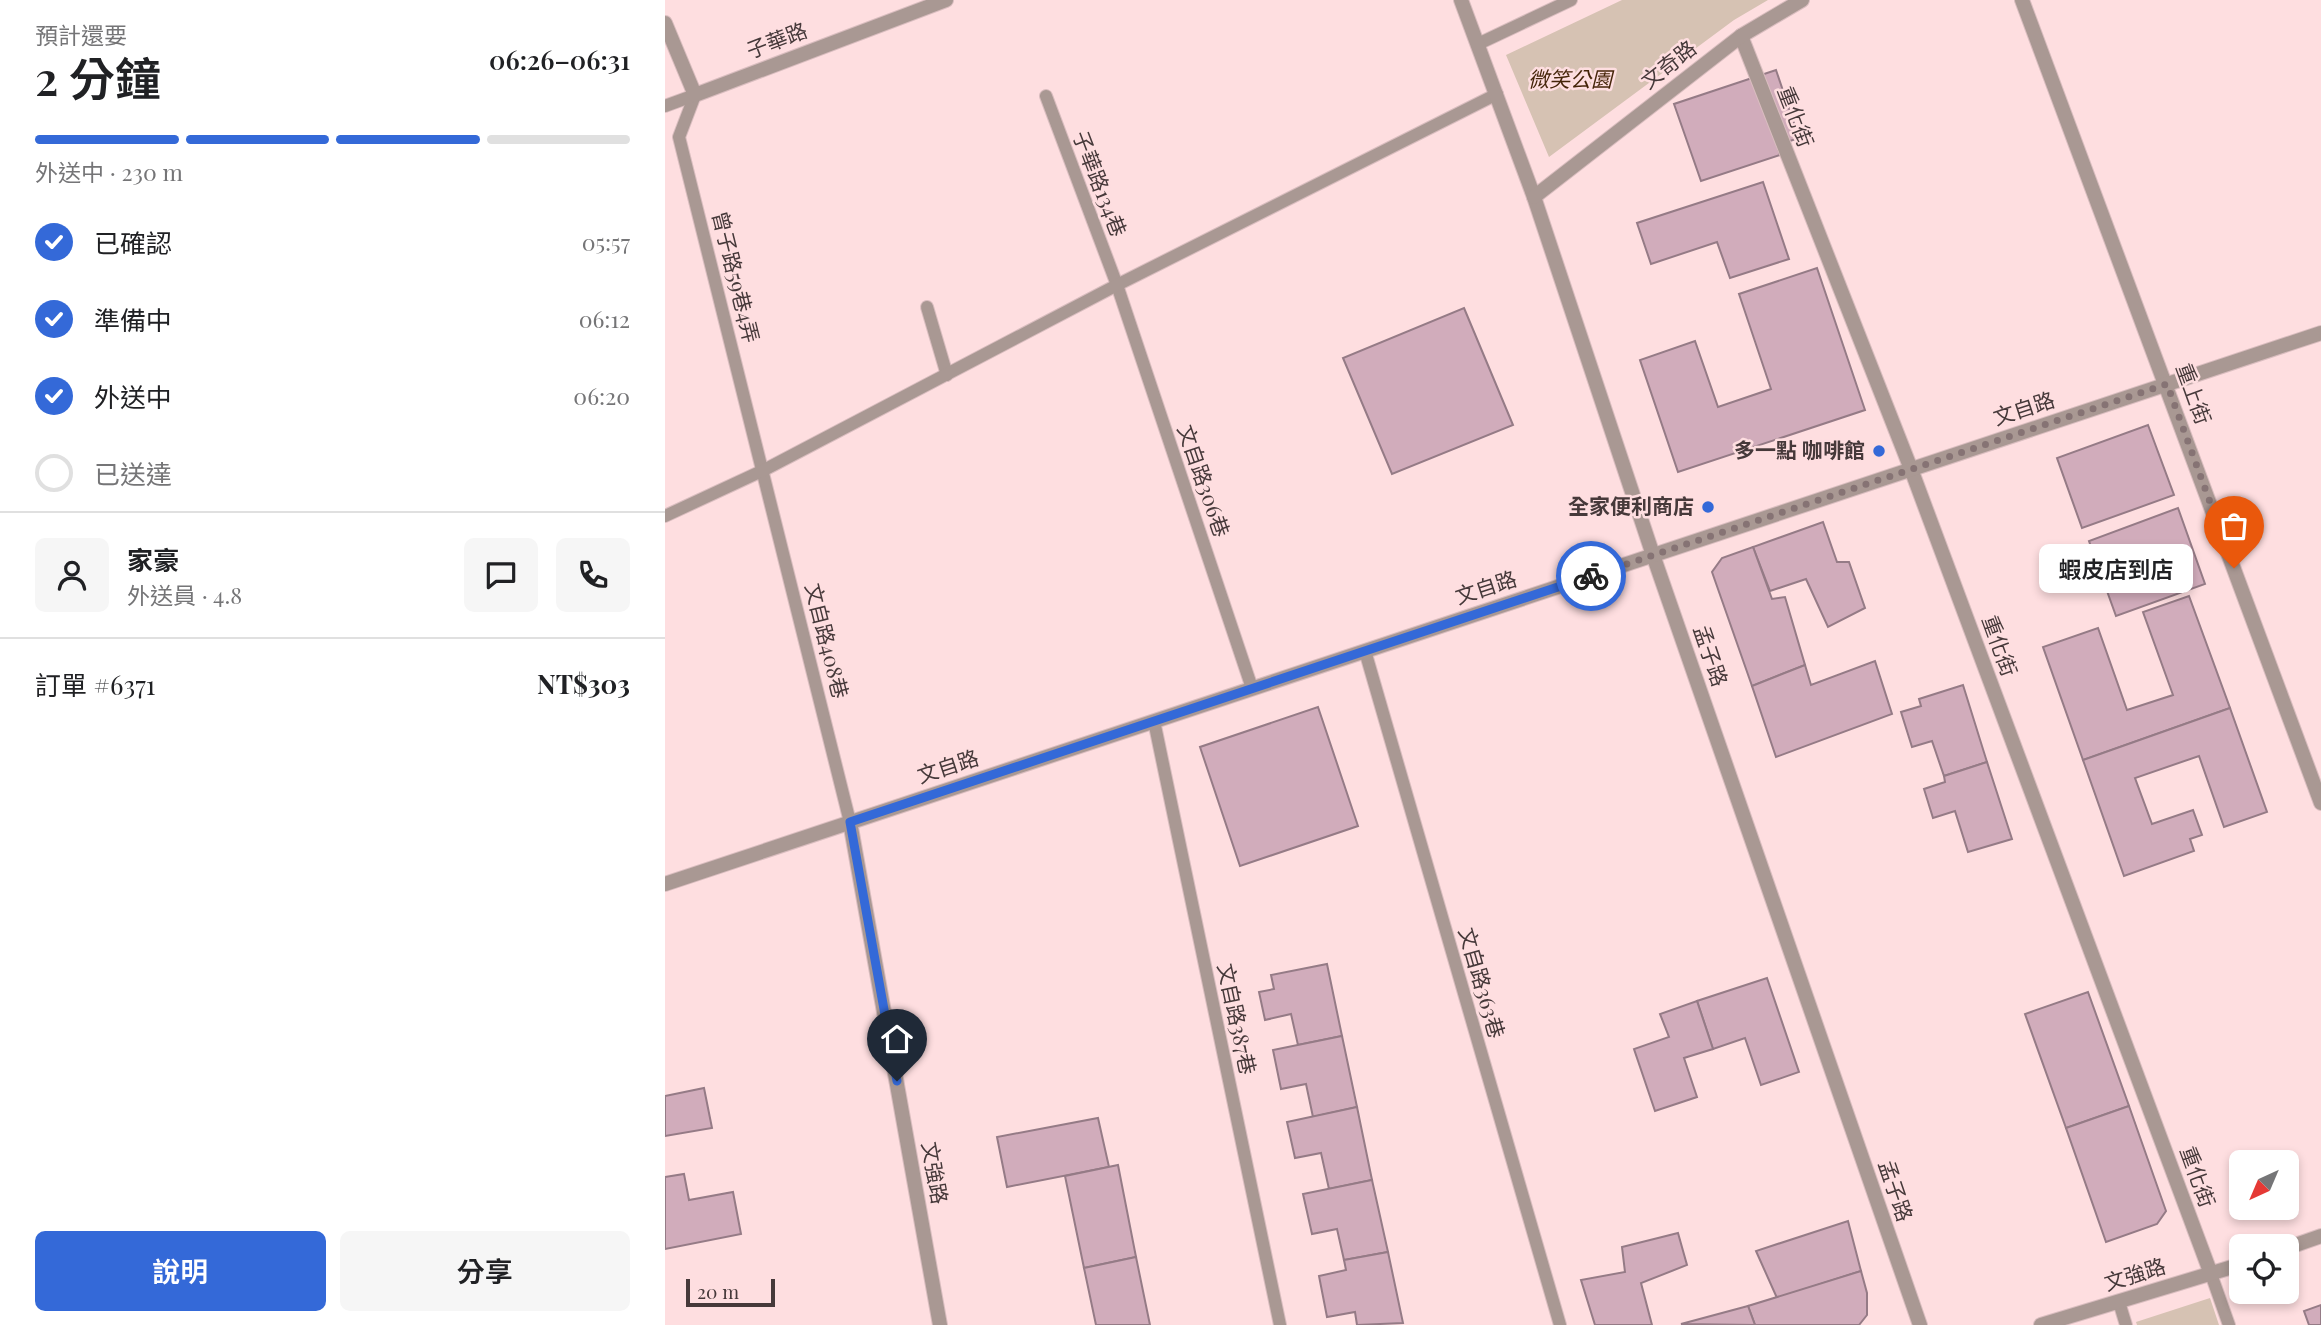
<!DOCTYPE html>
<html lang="zh-TW">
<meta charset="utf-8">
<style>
:root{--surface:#fff;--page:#f6f6f6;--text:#202124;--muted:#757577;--line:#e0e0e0;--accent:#3469d8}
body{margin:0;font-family:"Playfair Display","Noto Sans TC",serif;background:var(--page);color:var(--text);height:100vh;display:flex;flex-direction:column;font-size:26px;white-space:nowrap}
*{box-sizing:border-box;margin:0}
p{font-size:23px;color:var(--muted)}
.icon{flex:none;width:38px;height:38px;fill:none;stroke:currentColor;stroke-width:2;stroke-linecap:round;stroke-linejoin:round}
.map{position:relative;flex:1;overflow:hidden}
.details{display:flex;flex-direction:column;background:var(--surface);width:665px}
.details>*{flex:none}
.needle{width:46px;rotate:224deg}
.fabs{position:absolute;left:1564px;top:1150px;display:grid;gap:14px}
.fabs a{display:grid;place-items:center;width:70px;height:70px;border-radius:10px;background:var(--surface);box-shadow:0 4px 10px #0003;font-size:35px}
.scale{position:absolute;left:21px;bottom:18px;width:89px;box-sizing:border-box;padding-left:7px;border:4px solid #46393a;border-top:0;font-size:19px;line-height:24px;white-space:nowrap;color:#46393a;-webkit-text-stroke:5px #fedee0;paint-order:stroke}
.pin{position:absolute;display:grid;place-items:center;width:60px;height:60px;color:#fff;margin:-72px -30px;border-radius:50% 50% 50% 0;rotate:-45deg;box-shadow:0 0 7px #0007}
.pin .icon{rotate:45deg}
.courier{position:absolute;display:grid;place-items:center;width:70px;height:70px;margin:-35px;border:5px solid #3469d8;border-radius:50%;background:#fff;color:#222;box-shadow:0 2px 9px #0007}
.bubble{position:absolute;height:49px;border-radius:10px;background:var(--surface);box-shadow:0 4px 10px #0003;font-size:23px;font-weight:600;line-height:49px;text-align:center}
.overview em{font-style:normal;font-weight:600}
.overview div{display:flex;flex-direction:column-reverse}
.overview{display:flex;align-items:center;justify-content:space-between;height:119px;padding:0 35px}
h1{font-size:46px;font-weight:600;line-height:52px}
.bar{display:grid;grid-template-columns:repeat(4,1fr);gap:10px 7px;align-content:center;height:84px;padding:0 35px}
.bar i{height:9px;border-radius:5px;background:var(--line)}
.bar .selected{background:var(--accent)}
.bar p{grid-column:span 4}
.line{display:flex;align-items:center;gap:18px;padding:0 35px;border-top:2px solid var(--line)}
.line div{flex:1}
.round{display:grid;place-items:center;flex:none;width:74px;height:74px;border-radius:10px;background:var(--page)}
ol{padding:0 35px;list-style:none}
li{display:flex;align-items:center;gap:21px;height:77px}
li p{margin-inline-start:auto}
li .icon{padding:7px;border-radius:50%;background:var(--accent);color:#fff;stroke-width:4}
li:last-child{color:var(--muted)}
li i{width:38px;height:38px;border:4px solid var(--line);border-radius:50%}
.primary-button{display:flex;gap:14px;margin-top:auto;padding:14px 35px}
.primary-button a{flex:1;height:80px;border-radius:10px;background:var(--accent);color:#fff;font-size:28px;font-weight:600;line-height:80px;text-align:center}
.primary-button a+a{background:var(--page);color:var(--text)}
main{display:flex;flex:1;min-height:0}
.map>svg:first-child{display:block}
</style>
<main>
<section class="details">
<div class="overview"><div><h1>2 分鐘</h1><p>預計還要</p></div><em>06:26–06:31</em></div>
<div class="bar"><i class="selected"></i><i class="selected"></i><i class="selected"></i><i></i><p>外送中 · 230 m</p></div>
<ol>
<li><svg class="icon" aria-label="check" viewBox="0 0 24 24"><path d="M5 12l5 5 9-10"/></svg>已確認<p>05:57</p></li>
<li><svg class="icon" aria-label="check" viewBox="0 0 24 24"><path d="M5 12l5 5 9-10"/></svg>準備中<p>06:12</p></li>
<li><svg class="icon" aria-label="check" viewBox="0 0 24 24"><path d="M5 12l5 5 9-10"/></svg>外送中<p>06:20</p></li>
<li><i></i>已送達</li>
</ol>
<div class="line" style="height:126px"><a class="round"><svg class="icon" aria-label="person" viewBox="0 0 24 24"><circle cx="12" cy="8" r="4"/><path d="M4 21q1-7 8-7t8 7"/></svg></a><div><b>家豪</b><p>外送員 · 4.8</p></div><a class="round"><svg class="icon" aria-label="chat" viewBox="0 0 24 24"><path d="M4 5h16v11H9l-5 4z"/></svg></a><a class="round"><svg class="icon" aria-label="phone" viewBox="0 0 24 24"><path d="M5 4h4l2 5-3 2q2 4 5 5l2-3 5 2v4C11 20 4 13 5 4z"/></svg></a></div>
<div class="line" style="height:91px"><div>訂單 #6371</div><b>NT$303</b></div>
<div class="primary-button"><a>說明</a><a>分享</a></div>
</section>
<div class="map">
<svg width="1656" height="1325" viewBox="0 0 1656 1325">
<rect width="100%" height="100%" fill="#fedee0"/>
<g fill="#d6c2b3">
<path d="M957,0h146l-34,20 -185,137 -43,-102z"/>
<path d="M1545,1298l9,27h-82l-1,-3z"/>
</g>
<g fill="#d1acbb" stroke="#957b86" stroke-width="2">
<path d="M1111,70l23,68 -22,7 3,10 -79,26 -27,-77z"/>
<path d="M1098,182l26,77 -59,19 -13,-36 -66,22 -14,-41z"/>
<path d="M1152,268l48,142 -187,62 -38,-112 55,-19 23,66 53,-18 -32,-95z"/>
<path d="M799,308l49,117 -121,49 -49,-116z"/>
<path d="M1483,425l26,70 -92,33 -25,-70z"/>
<path d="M1513,508l27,76 -89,32 -27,-75z"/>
<path d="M1158,522l14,40h12l16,46 -37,19 -22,-48 -36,12 -17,-44z"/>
<path d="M1088,547l19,52 13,-2 20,68 -53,21 -40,-114 10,-14z"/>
<path d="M1524,596l41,112 -147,52 -40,-113 55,-19 29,82 46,-15 -30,-83z"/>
<path d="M1210,661l17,53 -116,43 -24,-71 53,-21 6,20z"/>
<path d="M1298,685l24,77 -43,14 -12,-35 -20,6 -11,-35 20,-6 -2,-7z"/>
<path d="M653,707l40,119 -118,40 -40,-119z"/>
<path d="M1565,708l37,104 -43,15 -25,-71 -64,22 17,46 41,-14 9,25 -12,4 4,12 -70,25 -41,-116z"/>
<path d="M1322,762l25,77 -44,13 -13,-41 -22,7 -9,-29 21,-7 -1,-6z"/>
<path d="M662,964l15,72 -44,9 -7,-31 -26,6 -6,-28 15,-3 -3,-14z"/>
<path d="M1102,978l32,94 -38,13 -16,-47 -32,11 -16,-48z"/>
<path d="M1423,992l41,114 -63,22 -41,-114z"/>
<path d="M1032,1001l16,48 -29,9 13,39 -42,14 -21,-62 35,-12 -9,-23z"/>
<path d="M677,1036l15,71 -44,10 -7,-33 -25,5 -8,-39z"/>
<path d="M39,1088l8,40 -47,8v-40z"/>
<path d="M1464,1106l37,105 -9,13 -51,18 -40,-114z"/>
<path d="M692,1107l15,73 -43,9 -8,-36 -26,5 -8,-36z"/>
<path d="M433,1118l11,49 -102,20 -10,-50z"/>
<path d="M453,1165l18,92 -52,11 -19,-92z"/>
<path d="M19,1174l5,26 44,-8 8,42 -76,15v-72z"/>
<path d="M707,1180l16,72 -44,8 -7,-31 -25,5 -9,-40z"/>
<path d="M1183,1221l13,50 -84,27 -21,-47z"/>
<path d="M1013,1233l9,32 -46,18 11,42h-57l-14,-45 44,-8 -3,-25z"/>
<path d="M723,1252l15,71 -46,2 -2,-13 -28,5 -8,-41 27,-6 -2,-10z"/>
<path d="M471,1257l14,68h-54l-12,-57z"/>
<path d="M1196,1271l6,22v22l-8,10h-104l-7,-19z"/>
<path d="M1656,1305v20h-12l-5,-14z"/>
<path d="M1083,1306l7,19 -74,-1z"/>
</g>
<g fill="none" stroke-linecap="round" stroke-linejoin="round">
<g stroke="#d9bdbf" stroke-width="14">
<g id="lane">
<path d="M813,44l93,-44"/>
<path d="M30,95l-16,42 171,685"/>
<path d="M381,96l71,189 135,403"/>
<path d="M0,106l30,-11"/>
<path d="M262,307l20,68"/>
<path d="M0,516l99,-46 353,-185 380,-191"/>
<path d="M700,651l195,674"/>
<path d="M489,721l126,604"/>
<path d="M1546,1274l18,51"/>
<path d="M1454,1302l7,23"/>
</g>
</g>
<g stroke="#d9bdbf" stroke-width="16">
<g id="street">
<path d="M796,0l73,197 119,358 267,770"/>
<path d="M1357,0l299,803"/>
<path d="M0,23l30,72 251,-95"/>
<path d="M1076,36l170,433 300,805"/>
<path d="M869,197l207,-161 61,-36"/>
<path d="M185,822l90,503"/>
<path d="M0,884l1656,-551"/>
<path d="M1622,1248l34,-12"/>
<path d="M1376,1325l201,-61"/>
</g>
</g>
<use href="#lane" stroke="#a99893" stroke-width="12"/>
<use href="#street" stroke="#a99893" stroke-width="14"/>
</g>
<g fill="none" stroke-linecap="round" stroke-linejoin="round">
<path stroke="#867374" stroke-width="7" stroke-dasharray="0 12.6" d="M926,576l576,-192 67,184"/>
<path stroke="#3469d8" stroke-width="9" d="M232,1081l-47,-259 741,-246"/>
</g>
<g fill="#3469d8" stroke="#fedee0" stroke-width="2.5">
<circle cx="1214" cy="451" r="7"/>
<circle cx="1043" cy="507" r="7"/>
</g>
<g text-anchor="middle" stroke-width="5" stroke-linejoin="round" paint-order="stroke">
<g font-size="21" fill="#46393a" stroke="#fedee0">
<text transform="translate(112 41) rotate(-21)" y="7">子華路</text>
<text transform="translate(1004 65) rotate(-38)" y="7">文奇路</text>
<text transform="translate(1130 117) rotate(69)" y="7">重化街</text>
<text transform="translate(434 184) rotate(69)" y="7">子華路134巷</text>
<text transform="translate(70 277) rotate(76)" y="7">曾子路59巷4弄</text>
<text transform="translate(1528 394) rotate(70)" y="7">重上街</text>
<text transform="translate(1359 409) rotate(-18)" y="7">文自路</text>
<text transform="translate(538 481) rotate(71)" y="7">文自路306巷</text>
<text transform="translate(821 588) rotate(-18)" y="7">文自路</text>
<text transform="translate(161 641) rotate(76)" y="7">文自路408巷</text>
<text transform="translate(1334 646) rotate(70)" y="7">重化街</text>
<text transform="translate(1045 656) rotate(71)" y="7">孟子路</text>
<text transform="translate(283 767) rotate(-18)" y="7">文自路</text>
<text transform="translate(816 983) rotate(74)" y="7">文自路363巷</text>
<text transform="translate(571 1019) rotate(78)" y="7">文自路387巷</text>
<text transform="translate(269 1173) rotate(80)" y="7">文強路</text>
<text transform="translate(1532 1177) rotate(70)" y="7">重化街</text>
<text transform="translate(1230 1191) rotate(71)" y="7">孟子路</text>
<text transform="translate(1470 1275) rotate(-17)" y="7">文強路</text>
</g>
<g font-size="21" font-style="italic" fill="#452509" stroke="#fedee0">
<text x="905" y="87">微笑公園</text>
</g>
<g font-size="21" font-weight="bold" fill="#46393a" stroke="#fedee0" text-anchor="end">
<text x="1200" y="458">多一點 咖啡館</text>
<text x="1029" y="514">全家便利商店</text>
</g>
</g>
</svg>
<div class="fabs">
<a><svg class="needle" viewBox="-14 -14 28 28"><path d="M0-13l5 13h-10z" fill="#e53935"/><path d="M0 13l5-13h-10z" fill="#757577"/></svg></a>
<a><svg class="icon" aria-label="locate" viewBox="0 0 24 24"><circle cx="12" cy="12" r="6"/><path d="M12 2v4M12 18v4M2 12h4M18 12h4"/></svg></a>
</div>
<div class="scale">20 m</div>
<div class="pin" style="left:1569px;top:568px;background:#ea580c"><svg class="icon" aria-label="bag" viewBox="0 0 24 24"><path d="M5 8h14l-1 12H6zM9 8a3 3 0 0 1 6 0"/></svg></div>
<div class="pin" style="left:232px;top:1081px;background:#1f2937"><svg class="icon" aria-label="home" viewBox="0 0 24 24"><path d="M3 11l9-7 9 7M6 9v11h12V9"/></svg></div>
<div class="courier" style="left:926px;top:576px"><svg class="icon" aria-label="bike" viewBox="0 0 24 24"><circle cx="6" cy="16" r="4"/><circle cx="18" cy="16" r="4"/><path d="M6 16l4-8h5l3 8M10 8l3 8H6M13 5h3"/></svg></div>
<div class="bubble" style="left:1374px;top:544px;width:154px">蝦皮店到店</div>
</div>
</main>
